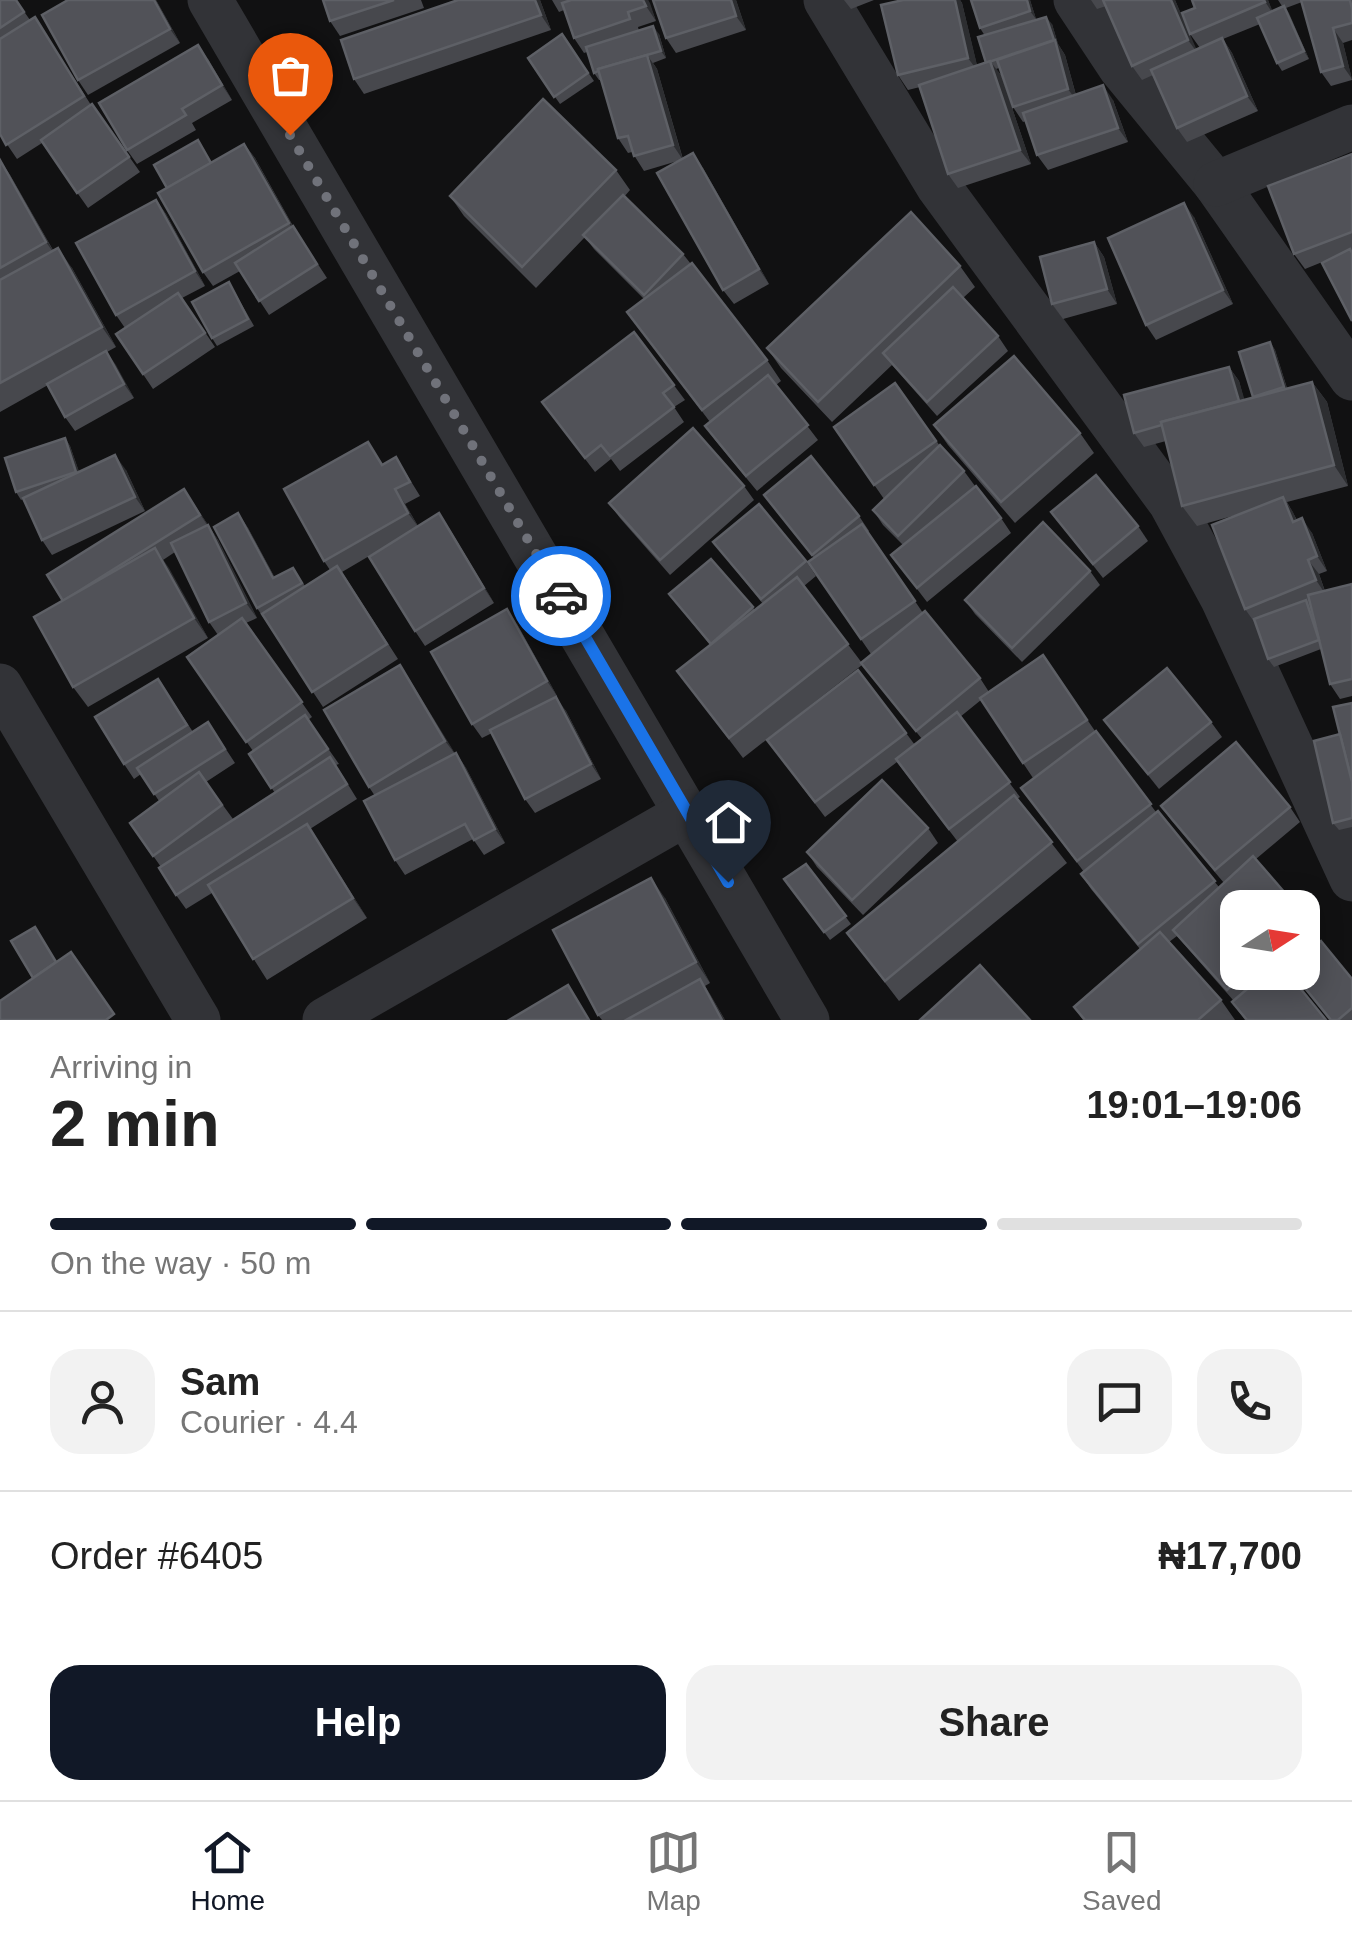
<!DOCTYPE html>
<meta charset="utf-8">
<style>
:root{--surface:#fff;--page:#f2f2f2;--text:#222;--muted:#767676;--line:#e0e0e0;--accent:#111827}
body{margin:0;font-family:Helvetica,sans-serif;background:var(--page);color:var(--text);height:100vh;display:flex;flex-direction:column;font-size:38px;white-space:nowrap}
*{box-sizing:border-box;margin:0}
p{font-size:32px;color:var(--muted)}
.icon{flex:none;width:55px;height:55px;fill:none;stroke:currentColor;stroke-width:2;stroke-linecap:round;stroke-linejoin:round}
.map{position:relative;height:1020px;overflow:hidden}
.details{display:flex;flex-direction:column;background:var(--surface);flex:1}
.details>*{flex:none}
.needle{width:65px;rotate:78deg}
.controls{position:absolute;left:1220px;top:890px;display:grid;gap:20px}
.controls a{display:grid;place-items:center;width:100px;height:100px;border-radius:20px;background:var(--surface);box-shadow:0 5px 25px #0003;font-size:50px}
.pin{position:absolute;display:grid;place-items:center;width:85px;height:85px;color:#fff;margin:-102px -42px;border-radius:50% 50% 50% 0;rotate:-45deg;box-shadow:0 0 10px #0007}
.pin .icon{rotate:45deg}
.courier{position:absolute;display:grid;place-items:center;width:100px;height:100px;margin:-50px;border:8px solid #1a73e8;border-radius:50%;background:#fff;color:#222;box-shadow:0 2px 12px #0007}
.headline em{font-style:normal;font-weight:800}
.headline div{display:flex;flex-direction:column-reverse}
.headline{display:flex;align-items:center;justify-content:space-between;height:170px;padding:0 50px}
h1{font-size:65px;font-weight:800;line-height:75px}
.bar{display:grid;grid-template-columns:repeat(4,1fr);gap:15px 10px;align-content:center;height:120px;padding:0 50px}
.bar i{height:12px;border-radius:8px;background:var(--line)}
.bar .selected{background:var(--accent)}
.bar p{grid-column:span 4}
.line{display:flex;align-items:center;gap:25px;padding:0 50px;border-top:2px solid var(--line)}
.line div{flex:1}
.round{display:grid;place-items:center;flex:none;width:105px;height:105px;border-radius:30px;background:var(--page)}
.action{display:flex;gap:20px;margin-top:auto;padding:20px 50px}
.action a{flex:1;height:115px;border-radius:30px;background:var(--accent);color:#fff;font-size:40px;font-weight:800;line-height:115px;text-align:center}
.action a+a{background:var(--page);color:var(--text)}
.menu{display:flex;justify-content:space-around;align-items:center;height:140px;border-top:2px solid var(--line);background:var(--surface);font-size:28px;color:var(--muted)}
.menu a{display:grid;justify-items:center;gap:5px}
.menu .selected{color:var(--accent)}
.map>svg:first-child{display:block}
</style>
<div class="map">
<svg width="1352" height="1020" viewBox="0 0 1352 1020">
<rect width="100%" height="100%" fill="#111112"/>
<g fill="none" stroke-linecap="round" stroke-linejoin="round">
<g stroke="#323337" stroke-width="45">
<path d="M210,0l597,1020"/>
<path d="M826,0l113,187 232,316 52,96 129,280"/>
<path d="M1076,0l45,68 95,116 136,194"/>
<path d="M1216,184l136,-57"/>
<path d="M0,686l198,334"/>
<path d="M325,1020l364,-208"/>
</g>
</g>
<g fill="#47484d">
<path d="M0,0h16l14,20 5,-3 56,88 1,-1 48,68 -52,36 -46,-65 -25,16 -17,-25z"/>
<path d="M156,0l24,43 -92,52 -10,-15z"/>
<path d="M323,0h98l3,8 -84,28 -10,-15z"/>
<path d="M458,0h82l11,30 -187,64 -10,-15z"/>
<path d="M552,0h96l8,21 -18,6 1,4 20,3 7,24 -13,5 4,6 26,90 20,9 66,116 -35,20 -11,-14 -42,-130 -37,11 -12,-19 -4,1 -10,-15 -17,-58h-2l-5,-7 -7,-21 -3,1 -10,-15 -10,-28 -5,2z"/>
<path d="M736,0l10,30 -70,23 -10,-15z"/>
<path d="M844,0h30l-23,9z"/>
<path d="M903,0h57l2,3 15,63 9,-4 -1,-26 -5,-8 50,-28 6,19 -29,10 45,-5 6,20 7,11 11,40 37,5 15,42 -80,28 -11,-15 -11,-34 -3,1 -10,-15 -14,-39 -3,1 5,6 30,89 -73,24 -10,-14 -28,-87 -12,3 -10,-15z"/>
<path d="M1091,0h84l21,50 4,-2 -10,-14 5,-26 -3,-8h76l4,11 10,-5 -4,-6h74v40l-9,3 9,37 -21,6 -10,-14 -19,-70 -16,6 23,51 -27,12 -5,-8 -17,-39 -37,15 9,14 26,58 -71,31 -10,-14 -24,-53 -11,5 -10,-14 -26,-60 -9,3z"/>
<path d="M562,34l32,47 -34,23 -32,-46z"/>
<path d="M208,59l24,41 -40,23 4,7 -59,34 -10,-14z"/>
<path d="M244,144l11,14 38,68 34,52 -58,37 -29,-44 -27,15 -10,-14 -36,-84 36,-40 8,15z"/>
<path d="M1352,154v96l-47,19 -11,-15z"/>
<path d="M0,160l10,15 43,75 19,18 44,79 -9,5 27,46 -59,33 -10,-14 -17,-32 -48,27z"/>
<path d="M616,170l14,20 -6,7 59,57 84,106 14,21 -5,4 42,55 -61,51 -42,-51 -10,-14 5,-4 -83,-110 17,-13 -50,-50 -9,-12 -49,51 -72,-72 -14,-20z"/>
<path d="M156,200l10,14 39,72 -23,12 33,49 -62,42 -37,-55 9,-6 -9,-13z"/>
<path d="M1194,217l39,87 -77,36 -10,-15z"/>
<path d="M1094,242l10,15 13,47 -54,15 -11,-15z"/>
<path d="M960,266l15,21 -12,11 35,38 10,15 -71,65 -45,-51 -60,57 -51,-54 -14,-20z"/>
<path d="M229,282l25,44 -37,20 -5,-8z"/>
<path d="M634,332l51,68 -11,7 10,15 -64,49 -9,-12 -16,13 -42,-55z"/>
<path d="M1270,342l5,8 12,38 25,-6 15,20 21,84 -61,16 10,18 15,13 15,38 -8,3 6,17 27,-7v112l-12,3 -10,-15 -9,-35 -47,18 -6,-8 -13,-36 -10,-14 -9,-94 -39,11 -15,-20 -16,-65 -22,6 -10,-14 95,-66 10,14 5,19 9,-2z"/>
<path d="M895,383l45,63 24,25 11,15 -8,7 34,25 10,15 -84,69 -36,-47 12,-10 -20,-20 -10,-15 11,-11 -50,-72z"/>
<path d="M934,425l146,8 14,20 -79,70 -67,-78z"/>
<path d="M65,438l5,8 9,26 47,-2 19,41 -93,44 -10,-15 -19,-41 -2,1 -5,-8z"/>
<path d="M396,457l24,39 -15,8 13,22 31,2 45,75 -69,43 -10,-15 -39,-79 -34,20 56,87 -75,48 -66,-99 -19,-95 10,15 27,50 18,-10 12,18 25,-16 -6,-9 59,-97z"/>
<path d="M744,486l10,14 -84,75 -50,-57 -11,-15z"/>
<path d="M184,489l34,51 39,78 -11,5 66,94 -4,3 31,44 -3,1 21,34 -47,30 57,89 -100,62 -55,-87 -26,16 -10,-14 -15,-28 -31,-44 29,-22 -18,-27 -7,5 -10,-15 34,-85 35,53 25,5 17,26 -29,19 27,37 -13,9 55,-35 -26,-39 4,-3 -66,-94 31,-22 -9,-13 -34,-70 -12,8 45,78 -120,69 -15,-20 -10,-86z"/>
<path d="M764,495l95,21 10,15 -1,1 55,81 57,65 9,14 54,-37 52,76 61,81 63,75 5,-4 -53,-63 -10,-14 129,1 10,15 -44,37 -18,113h49l39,48h-81l-13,-18 1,-2 -56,-64 -8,6 52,58 14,20h-152l-9,-13 66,-58 -49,-60 -10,-15 3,-2 -52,-70 13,-32 -12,8 -52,-78 -21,17 60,80 -3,2 50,64 -168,138 -52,-68 111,-91 -61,-80 -72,55 -58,-77 139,-7 9,12 7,-6 -60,-74 -119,93 -66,-87 33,-26 -41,-51 42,-35 44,51 8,-6 -50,-62 93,19 10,15 -12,10 58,77 23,-19 -14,10 -63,-92 6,-4z"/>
<path d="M1051,512l87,14 10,15 -45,37z"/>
<path d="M1090,571l10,14 -78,77 -47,-48 -10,-14z"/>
<path d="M517,624l40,72 -4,2 13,13 35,68 -66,34 -10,-14 -33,-66 -10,5 -10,-14z"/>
<path d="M400,665l55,89 1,-1 10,15 39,75 -21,12 -11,-16 -68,36 -10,-15 -20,-64 -6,-9z"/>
<path d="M1352,703v124l-13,3 -6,-7 7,-89z"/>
<path d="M1104,720l107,2 11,15 -63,52z"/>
<path d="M928,828l10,15 -75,72 -46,-48 -10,-15z"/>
<path d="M806,864l45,60 -21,16 -46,-61z"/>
<path d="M665,898l45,85 -5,3 20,34h-123l-4,-5z"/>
<path d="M1302,912l15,20 -15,13z"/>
<path d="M1291,972l61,7v41h-23z"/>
</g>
<g fill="#2d2e31">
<path d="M154,0h2l24,43 -10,-14z"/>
<path d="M535,0h5l11,30 -10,-15z"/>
<path d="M643,0h5l2,3 6,18 -10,-15z"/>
<path d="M731,0h5l10,30 -10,-14z"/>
<path d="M955,0h5l2,3 17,70 -11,-15z"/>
<path d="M1027,0h3l6,19 -6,-8z"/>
<path d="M1171,0h4l24,55 -11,-15z"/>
<path d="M1264,0h4l7,17z"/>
<path d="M1284,6l5,7 20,46 -5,-8z"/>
<path d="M1046,17l6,7 6,20 7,11 13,48 -10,-14z"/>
<path d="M653,26l6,8 7,24 -5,-7z"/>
<path d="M1333,28l10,15 9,36 -9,-13z"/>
<path d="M1222,38l10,15 26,58 -11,-15z"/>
<path d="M198,45l10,14 24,41 -10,-15z"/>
<path d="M647,55l10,14 26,91 -10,-15z"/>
<path d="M990,61l11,14 30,89 -11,-14z"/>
<path d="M1103,85l10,15 15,42 -10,-14z"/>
<path d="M244,144l11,14 44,80 -10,-15z"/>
<path d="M693,153l10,15 66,116 -10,-15z"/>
<path d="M0,160l10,15 46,81 -10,-14z"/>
<path d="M156,200l10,14 39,72 -10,-15z"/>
<path d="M1184,203l10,14 39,87 -10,-14z"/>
<path d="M1094,242l10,15 13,47 -10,-15z"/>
<path d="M58,248l14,20 44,79 -14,-20z"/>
<path d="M1270,342l5,8 14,45 -5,-8z"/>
<path d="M106,351l10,14 18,33 -10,-14z"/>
<path d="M1229,367l10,14 11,37 -11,-14z"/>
<path d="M1312,382l15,20 21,84 -14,-21z"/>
<path d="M65,438l5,8 12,34 -6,-8z"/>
<path d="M115,455l11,15 19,41 -10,-14z"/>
<path d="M184,489l34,51 39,78 -11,-15 -37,-75z"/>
<path d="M395,489l10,15 14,24 -11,-15z"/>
<path d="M1283,497l10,15 10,24 -10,-14z"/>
<path d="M238,513l10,15 35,65 -10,-15z"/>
<path d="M439,513l10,15 45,75 -10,-15z"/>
<path d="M1302,518l10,15 15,38 -10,-15z"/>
<path d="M155,548l14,20 39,70 -14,-20z"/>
<path d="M1308,560l11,14 7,21 -10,-15z"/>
<path d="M507,609l10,15 40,72 -10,-15z"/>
<path d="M400,665l10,15 46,75 -11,-14z"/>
<path d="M556,697l10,14 35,68 -10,-15z"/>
<path d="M456,753l10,15 39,75 -10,-14z"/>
<path d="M307,824l14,21 46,73 -14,-20z"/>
<path d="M651,878l14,20 45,85 -14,-21z"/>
<path d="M700,979l10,15 15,26h-3z"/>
</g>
<g fill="#515258" stroke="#5e6066" stroke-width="2.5">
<path d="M0,0h16l8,12 -24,16z"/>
<path d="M68,0h86l16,29 -92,51 -36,-65z"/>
<path d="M323,0h71l-64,21z"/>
<path d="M458,0h77l6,15 -187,64 -13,-39z"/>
<path d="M571,0h72l3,6 -18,6 2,7 -56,19 -12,-35z"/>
<path d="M653,0h78l5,16 -70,22z"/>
<path d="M903,0h52l13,58 -70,17 -17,-70z"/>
<path d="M971,0h56l3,11 -50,17z"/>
<path d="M1103,0h68l17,40 -56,26z"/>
<path d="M1192,0h72l1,2 -75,32 -8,-21 13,-5z"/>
<path d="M1301,0h49l2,9v14l-19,5 10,38 -22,6z"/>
<path d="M1284,6l20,45 -27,12 -20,-45z"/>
<path d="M35,17l49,79 -78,49 -6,-11v-95z"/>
<path d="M1046,17l8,23 -68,23 -8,-26z"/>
<path d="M653,26l8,25 -63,18v2l-4,2 -8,-26z"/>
<path d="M562,34l26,39 -34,24 -26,-39z"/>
<path d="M1222,38l25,58 -70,32 -26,-58z"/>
<path d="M1055,40l13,49 -55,18 -16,-47z"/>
<path d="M198,45l24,40 -40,24 4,6 -59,35 -28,-47z"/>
<path d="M647,55l26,90 -39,11 -6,-20 -10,2 -20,-69z"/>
<path d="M990,61l30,89 -72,24 -29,-89z"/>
<path d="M1103,85l15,43 -81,27 -14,-42z"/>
<path d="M543,99l73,71 -94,97 -72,-71z"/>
<path d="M92,104l37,53 -52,36 -36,-53z"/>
<path d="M198,140l13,23 -44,25 -13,-23z"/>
<path d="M244,144l45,79 -86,49 -45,-79z"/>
<path d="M693,153l66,116 -36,21 -66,-117z"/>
<path d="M1352,154v78l-58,22 -26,-68z"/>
<path d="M0,160l46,82 -46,26z"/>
<path d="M623,195l60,59 -39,41 -61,-60z"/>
<path d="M156,200l39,71 -79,44 -40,-72z"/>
<path d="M1184,203l39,87 -77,35 -38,-87z"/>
<path d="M911,212l49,54 -142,136 -51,-54z"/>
<path d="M293,226l24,38 -58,37 -24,-38z"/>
<path d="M1094,242l13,47 -55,15 -12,-47z"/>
<path d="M58,248l44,79 -102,56v-103z"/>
<path d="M1350,249l2,4v68l-30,-58z"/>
<path d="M692,263l75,97 -65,50 -75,-98z"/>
<path d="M229,282l19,37 -36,19 -20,-36z"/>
<path d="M953,287l45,49 -71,66 -44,-49z"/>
<path d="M178,293l27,40 -62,41 -27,-40z"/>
<path d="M634,332l40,53 -11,8 11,14 -64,49 -9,-11 -16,13 -43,-56z"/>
<path d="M1270,342l14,45 -31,10 -14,-45z"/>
<path d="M106,351l18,33 -59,33 -18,-33z"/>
<path d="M1014,356l66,77 -79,69 -67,-77z"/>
<path d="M1229,367l10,34 -78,21 1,3 -28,8 -10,-38z"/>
<path d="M768,375l40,50 -62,51 -41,-50z"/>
<path d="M1312,382l22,83 -152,41 -21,-84z"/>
<path d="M895,383l41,58 -62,44 -40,-58z"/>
<path d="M693,428l51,58 -84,74 -51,-57z"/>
<path d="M65,438l11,34 -60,20 -11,-34z"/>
<path d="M368,442l14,23 14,-8 14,25 -15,7 13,24 -84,48 -40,-72z"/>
<path d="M940,445l24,26 -66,65 -25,-26z"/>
<path d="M115,455l20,42 -93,43 -19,-42z"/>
<path d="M811,456l48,60 -47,39 -48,-60z"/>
<path d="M1096,475l42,51 -45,38 -42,-52z"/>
<path d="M976,486l25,32 -84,70 -26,-33z"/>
<path d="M184,489l16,26 -137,86 -16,-26z"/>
<path d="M1283,497l10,25 9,-4 15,38 -9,4 8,20 -71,29 -33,-84z"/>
<path d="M759,504l47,57 -45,38 -48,-57z"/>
<path d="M238,513l35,65 20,-10 9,15 -45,25 -43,-81z"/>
<path d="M439,513l45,75 -69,43 -46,-74z"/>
<path d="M1043,522l47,49 -78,77 -47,-48z"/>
<path d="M862,524l53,77 -54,38 -53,-77z"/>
<path d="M208,525l38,78 -37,19 -38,-79z"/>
<path d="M155,548l39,70 -121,69 -39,-70z"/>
<path d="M711,559l42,48 -42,37 -42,-50z"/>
<path d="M337,566l50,78 -75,48 -50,-78z"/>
<path d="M797,577l51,67 -119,94 -52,-67z"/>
<path d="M1352,584v95l-22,5 -22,-89z"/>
<path d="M1306,600l13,40 -51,19 -14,-40z"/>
<path d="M507,609l40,72 -75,43 -41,-72z"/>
<path d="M925,611l55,67 -64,53 -55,-68z"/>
<path d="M242,618l60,84 -56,40 -59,-85z"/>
<path d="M1043,655l44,65 -64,43 -43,-65z"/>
<path d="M400,665l45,76 -76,46 -45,-77z"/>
<path d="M1167,668l44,54 -63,52 -44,-54z"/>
<path d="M858,670l48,63 -91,69 -48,-62z"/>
<path d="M158,679l29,46 -63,39 -29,-47z"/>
<path d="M556,697l35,67 -66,35 -35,-69z"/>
<path d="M1352,703v79l-19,-75z"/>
<path d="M957,712l53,70 -61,47 -53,-70z"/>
<path d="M305,715l23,34 -57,39 -22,-34z"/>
<path d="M208,722l17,27 -71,45 -17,-26z"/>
<path d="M1096,731l55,73 -74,57 -56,-73z"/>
<path d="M1340,734l12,48v36l-19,5 -19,-82z"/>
<path d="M1236,742l54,65 -75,63 -54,-64z"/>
<path d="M456,753l39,76 -21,11 -9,-16 -70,36 -31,-59z"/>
<path d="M330,757l17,27 -171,111 -17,-27z"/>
<path d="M199,772l23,33 -69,51 -23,-33z"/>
<path d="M882,780l46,48 -76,72 -45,-48z"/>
<path d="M1014,795l38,47 -167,139 -38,-48z"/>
<path d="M1158,811l57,70 -77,63 -57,-70z"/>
<path d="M307,824l46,74 -100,61 -45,-74z"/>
<path d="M1253,856l45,52h-60v64h8l-19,18 -54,-60z"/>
<path d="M806,864l40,52 -22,16 -40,-53z"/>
<path d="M651,878l45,84 -98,53 -45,-85z"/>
<path d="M35,927l21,35 -23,16 -22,-37z"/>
<path d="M1160,932l61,68 -23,20h-113l-11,-13z"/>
<path d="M1321,941l31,38v29l-14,12h-7l-39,-48h10v-15z"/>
<path d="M71,952l43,62 -8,6h-106v-19z"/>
<path d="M980,965l50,55h-110z"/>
<path d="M1267,972h20l39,48h-79l-15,-18z"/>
<path d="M700,979l22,41h-96z"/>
<path d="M568,985l21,35h-80z"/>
</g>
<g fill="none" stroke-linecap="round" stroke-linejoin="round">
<path stroke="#70727a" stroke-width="10" stroke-dasharray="0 18" d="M290,135l271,461"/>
<path stroke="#1a73e8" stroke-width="12" d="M561,596l167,286"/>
</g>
</svg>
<div class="controls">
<a><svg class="needle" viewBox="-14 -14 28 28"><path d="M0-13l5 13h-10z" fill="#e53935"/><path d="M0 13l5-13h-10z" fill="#767676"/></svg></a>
</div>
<div class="pin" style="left:290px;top:135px;background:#ea580c"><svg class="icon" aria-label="bag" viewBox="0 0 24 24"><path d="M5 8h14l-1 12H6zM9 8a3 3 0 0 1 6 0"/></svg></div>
<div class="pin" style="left:728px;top:882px;background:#1f2937"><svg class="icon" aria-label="home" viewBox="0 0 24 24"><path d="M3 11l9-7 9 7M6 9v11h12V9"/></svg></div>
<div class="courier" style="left:561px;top:596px"><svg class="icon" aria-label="car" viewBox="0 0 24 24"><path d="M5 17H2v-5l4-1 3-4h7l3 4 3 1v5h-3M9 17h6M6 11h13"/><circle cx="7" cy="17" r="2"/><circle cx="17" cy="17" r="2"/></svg></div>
</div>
<section class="details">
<div class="headline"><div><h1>2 min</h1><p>Arriving in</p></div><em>19:01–19:06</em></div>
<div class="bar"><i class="selected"></i><i class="selected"></i><i class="selected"></i><i></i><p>On the way · 50 m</p></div>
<div class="line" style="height:180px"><a class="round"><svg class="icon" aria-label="person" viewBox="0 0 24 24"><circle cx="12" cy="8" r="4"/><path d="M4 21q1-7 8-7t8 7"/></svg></a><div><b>Sam</b><p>Courier · 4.4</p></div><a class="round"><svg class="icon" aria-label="chat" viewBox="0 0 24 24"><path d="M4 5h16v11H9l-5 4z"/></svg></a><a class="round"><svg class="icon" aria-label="phone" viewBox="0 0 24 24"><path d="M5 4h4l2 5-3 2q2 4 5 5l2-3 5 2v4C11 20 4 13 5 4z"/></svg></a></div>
<div class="line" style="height:130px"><div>Order #6405</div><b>₦17,700</b></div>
<div class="action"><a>Help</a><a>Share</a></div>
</section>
<nav class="menu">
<a class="selected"><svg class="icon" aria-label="home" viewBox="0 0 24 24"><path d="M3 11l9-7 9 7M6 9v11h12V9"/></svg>Home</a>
<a><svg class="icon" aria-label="map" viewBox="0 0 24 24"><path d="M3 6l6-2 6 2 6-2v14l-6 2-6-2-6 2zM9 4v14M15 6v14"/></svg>Map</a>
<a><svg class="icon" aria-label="saved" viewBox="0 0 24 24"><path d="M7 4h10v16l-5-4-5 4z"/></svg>Saved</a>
</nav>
